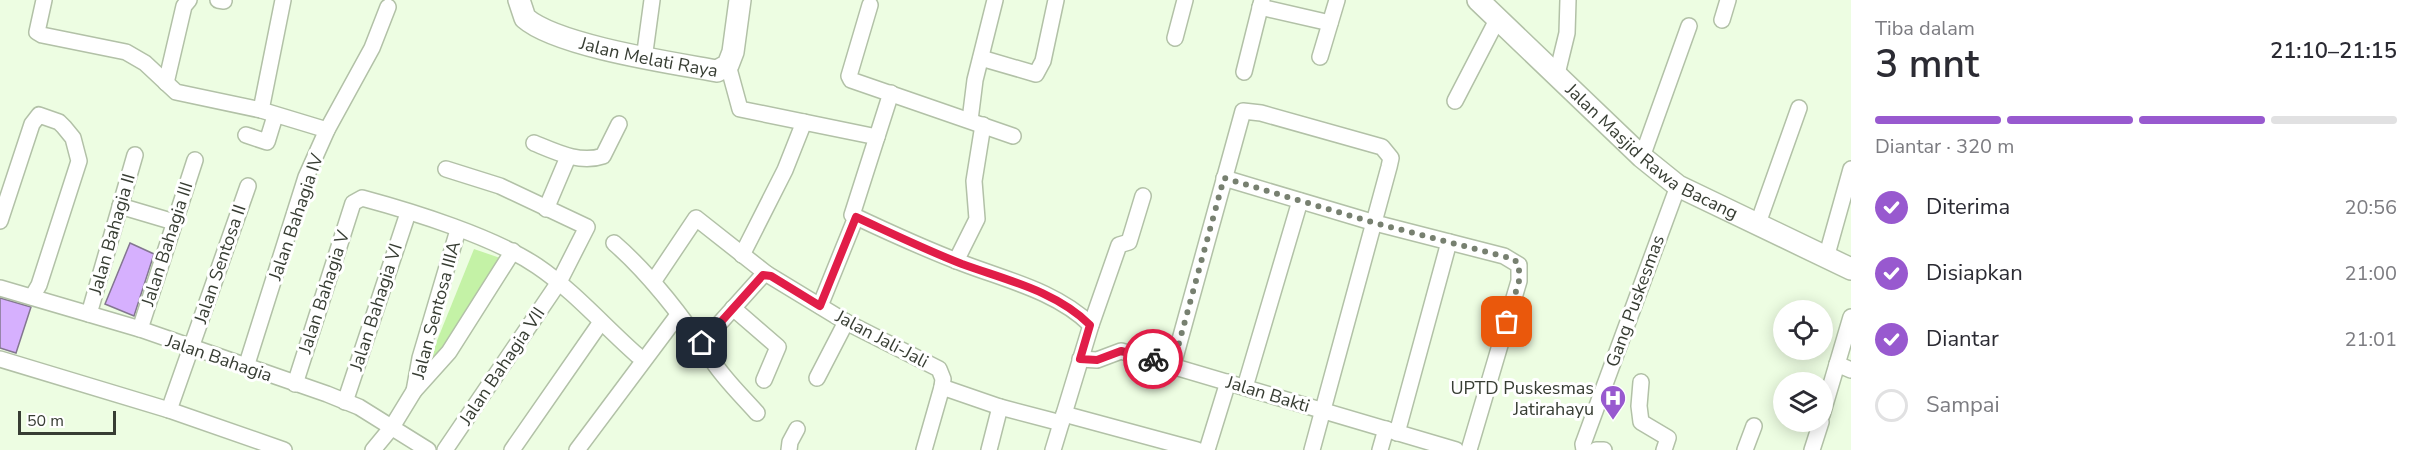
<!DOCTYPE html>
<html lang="id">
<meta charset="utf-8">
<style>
:root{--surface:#fff;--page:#f2f2f3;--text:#2b2b33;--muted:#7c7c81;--line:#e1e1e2;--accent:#9859cf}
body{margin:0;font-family:"Nunito Sans",sans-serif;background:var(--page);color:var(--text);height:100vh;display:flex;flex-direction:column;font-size:22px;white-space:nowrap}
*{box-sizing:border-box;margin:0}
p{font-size:20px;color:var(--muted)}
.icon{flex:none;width:33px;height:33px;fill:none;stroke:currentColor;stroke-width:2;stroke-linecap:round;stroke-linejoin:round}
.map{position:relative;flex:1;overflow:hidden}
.panel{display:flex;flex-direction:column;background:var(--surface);width:570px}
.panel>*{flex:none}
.fabs{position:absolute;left:1773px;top:300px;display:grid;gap:12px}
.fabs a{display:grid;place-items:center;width:60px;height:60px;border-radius:50%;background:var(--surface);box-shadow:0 3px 15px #0003;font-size:30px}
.scale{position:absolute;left:18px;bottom:15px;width:98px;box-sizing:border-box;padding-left:6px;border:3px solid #373d33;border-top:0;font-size:16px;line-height:21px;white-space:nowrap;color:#373d33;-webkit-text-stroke:4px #fff;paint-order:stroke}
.pin{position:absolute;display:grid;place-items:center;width:51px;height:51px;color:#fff;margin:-26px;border-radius:12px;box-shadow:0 3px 9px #0006}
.courier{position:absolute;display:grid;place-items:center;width:60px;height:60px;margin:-30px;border:4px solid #e11d48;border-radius:50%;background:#fff;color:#222;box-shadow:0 2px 8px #0007}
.headline em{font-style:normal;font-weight:600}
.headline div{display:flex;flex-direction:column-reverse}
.headline{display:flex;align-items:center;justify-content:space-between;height:102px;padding:0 24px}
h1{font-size:39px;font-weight:600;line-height:45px}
.bar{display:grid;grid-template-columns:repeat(4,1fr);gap:9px 6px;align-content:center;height:72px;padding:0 24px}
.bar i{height:8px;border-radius:4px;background:var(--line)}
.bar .active{background:var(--accent)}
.bar p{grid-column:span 4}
ol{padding:0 24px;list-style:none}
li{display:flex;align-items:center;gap:18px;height:66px}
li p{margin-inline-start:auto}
li .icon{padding:6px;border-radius:50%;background:var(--accent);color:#fff;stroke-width:4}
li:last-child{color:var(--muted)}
li i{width:33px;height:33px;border:3px solid var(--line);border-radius:50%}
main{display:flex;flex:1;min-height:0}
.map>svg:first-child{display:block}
</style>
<main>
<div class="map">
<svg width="1851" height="450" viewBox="0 0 1851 450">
<rect width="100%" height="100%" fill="#edfde2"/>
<path fill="#c4f2a6" d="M474,249l29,10v9l-77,100z"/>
<g fill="#d6b0fe" stroke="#837790" stroke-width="1.5">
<path d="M130,243l24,11 -20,62 -29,-12z"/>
<path d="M0,298l31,9 -15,46 -16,-5z"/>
</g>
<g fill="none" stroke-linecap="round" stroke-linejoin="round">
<g stroke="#b2c1a7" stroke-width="18">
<g id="street">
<path d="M44,0l-7,32 5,3 84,17 19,11 31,29 85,18 66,20"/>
<path d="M218,0l6,1"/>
<path d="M870,5l-21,71 2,4 162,56"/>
<path d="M1260,7l70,16"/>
<path d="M1722,20l6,-20"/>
<path d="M1175,38l10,-38"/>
<path d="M1320,57l17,-57"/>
<path d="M981,58l55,16 7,-13 13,-61"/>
<path d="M644,59l8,-59"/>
<path d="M728,65l12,44 137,28"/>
<path d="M1244,72l18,-72"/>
<path d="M1557,74l10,-41 1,-33"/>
<path d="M166,83l18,-77 5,-6"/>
<path d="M891,93l-39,122c36,17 73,34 110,48 44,17 94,28 129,62"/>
<path d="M1455,101l42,-81"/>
<path d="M261,110l22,-110"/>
<path d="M970,120l5,-40 20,-80"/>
<path d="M246,135l21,7 8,-26"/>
<path d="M534,143c22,9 46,21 69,13l16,-32"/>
<path d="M1642,157l47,-131"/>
<path d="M1224,178l151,45 129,33 15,9v16l-50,169"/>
<path d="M120,206l54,16"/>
<path d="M546,209l22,-52"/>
<path d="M0,221l32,-97 7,-9 20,7 5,5 9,11 6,23 -40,124 -7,12"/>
<path d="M1757,226l42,-118"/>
<path d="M614,243c38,33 70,76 98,117 12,19 30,36 45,53"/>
<path d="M742,255l43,-85 19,-48"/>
<path d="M1826,258l25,-89"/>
<path d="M956,261l21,-42 -3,-38 9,-56"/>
<path d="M653,282l43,-64 71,56"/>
<path d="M0,288l140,41 187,65 32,13 69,43"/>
<path d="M820,306l36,-89"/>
<path d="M733,308l45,39 -14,33"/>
<path d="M89,314l46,-159"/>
<path d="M140,329l55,-169"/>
<path d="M702,343l61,-68 4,-1 79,48 93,47 4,10 -1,8"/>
<path d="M0,359l169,51 115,40"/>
<path d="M1080,359l17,1 24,-9 335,99"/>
<path d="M1837,364l14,6"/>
<path d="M1173,365l70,-254 18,2 121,34 9,11 -2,9 -77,283"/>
<path d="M246,367l60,-190 21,-47 45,-82 16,-41"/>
<path d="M817,378l29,-56"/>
<path d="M1641,382l-2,24 2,16 27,16 -4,12"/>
<path d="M295,384l58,-181 9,-5c52,14 132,39 175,68 37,25 67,60 100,89"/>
<path d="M1245,387l55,-186"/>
<path d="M414,391l6,-33 38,-128"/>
<path d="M345,402l63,-189"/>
<path d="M169,410l79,-224"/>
<path d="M1064,414l133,36"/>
<path d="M1822,415l29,-98"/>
<path d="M1397,433l52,-191"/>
<path d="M373,450l19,-23 22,-36 35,-39 64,-101"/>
<path d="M445,450l114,-168 28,-55 -87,-41 -54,-17"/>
<path d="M512,450l89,-128"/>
<path d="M577,450l101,-135"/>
<path d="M789,450l1,-8 7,-13"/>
<path d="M924,450l18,-63 58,20 61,16"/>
<path d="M989,450l11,-43"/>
<path d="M1053,450l38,-125 28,-80 10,-3 14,-46"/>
<path d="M1207,450l21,-68"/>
<path d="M1380,450l6,-21"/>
<path d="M1584,450l-1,-6 95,-258"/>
<path d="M1596,450h8"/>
<path d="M1745,450l9,-24"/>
<path d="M1812,450l9,-28"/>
</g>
</g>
<g stroke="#b2c1a7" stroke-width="24">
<g id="secondary">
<path id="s1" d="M519,0l6,18c32,28 148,45 192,53l11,-6 5,-13 7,-52"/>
<path id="s2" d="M1478,0l164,157 36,29 173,83"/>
</g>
</g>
<use href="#street" stroke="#fff" stroke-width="15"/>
<use href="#secondary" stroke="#fff" stroke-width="21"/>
</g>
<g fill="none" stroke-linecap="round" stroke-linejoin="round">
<path stroke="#778070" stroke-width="6" stroke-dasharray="0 10.8" d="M1153,359l20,6 51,-187 151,45 139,36 5,6v16l-12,41"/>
<path stroke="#e11d48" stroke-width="8" d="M702,343l61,-68 8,1 49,30 36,-89c35,16 70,33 106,47 44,16 94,27 128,61l-10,34 17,1 24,-9 32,8"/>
</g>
<defs>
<g id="hospital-pin" transform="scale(1.35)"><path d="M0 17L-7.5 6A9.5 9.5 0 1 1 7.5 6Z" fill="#9859cf" stroke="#fff"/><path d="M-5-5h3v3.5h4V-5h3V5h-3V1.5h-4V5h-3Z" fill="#fff"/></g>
</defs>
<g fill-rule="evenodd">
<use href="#hospital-pin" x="1613" y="398"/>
</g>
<g text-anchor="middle" stroke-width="6" stroke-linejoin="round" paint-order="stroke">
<g font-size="18" fill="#373d33" stroke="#fff">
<text dy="6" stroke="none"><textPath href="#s1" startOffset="150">Jalan Melati Raya</textPath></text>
<text dy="6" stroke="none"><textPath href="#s2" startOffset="232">Jalan Masjid Rawa Bacang</textPath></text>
<text transform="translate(296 217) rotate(-71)" y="6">Jalan Bahagia IV</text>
<text transform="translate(112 234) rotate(-74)" y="6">Jalan Bahagia II</text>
<text transform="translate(167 244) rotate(-72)" y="6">Jalan Bahagia III</text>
<text transform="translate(220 264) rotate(-71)" y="6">Jalan Sentosa II</text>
<text transform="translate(324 292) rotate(-72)" y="6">Jalan Bahagia V</text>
<text transform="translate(1635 301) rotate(-70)" y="6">Gang Puskesmas</text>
<text transform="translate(376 307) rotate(-72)" y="6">Jalan Bahagia VI</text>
<text transform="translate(436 310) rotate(-75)" y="6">Jalan Sentosa IIIA</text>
<text transform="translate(882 339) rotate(28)" y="6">Jalan Jali-Jali</text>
<text transform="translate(219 358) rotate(19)" y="6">Jalan Bahagia</text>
<text transform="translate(502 366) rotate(-56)" y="6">Jalan Bahagia VII</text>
<text transform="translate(1268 394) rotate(17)" y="6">Jalan Bakti</text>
</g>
<g font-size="18" fill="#373d33" stroke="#fff" text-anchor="end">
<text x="1594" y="394">UPTD Puskesmas<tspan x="1594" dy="21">Jatirahayu</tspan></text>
</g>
</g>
</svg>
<div class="fabs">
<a><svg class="icon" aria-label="locate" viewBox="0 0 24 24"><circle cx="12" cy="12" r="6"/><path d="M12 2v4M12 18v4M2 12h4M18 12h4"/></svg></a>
<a><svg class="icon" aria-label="layers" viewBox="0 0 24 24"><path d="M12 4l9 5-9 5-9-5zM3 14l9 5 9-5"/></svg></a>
</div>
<div class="scale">50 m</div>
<div class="pin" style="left:1507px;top:322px;background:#ea580c"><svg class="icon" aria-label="bag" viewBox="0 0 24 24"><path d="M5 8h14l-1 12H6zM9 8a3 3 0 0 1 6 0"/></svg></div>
<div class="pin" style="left:702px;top:343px;background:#1f2937"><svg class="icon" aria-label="home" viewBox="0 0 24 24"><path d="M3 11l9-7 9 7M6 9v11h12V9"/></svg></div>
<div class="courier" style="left:1153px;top:359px"><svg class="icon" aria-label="bike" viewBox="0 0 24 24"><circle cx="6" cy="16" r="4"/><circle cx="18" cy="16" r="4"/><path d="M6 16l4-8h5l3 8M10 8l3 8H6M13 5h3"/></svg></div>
</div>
<section class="panel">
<div class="headline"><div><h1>3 mnt</h1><p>Tiba dalam</p></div><em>21:10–21:15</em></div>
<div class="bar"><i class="active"></i><i class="active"></i><i class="active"></i><i></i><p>Diantar · 320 m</p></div>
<ol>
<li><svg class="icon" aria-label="check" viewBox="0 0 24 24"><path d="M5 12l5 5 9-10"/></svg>Diterima<p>20:56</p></li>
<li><svg class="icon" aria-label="check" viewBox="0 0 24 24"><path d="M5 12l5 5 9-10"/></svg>Disiapkan<p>21:00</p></li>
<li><svg class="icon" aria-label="check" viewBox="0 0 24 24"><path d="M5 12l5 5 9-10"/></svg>Diantar<p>21:01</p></li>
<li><i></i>Sampai</li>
</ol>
</section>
</main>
